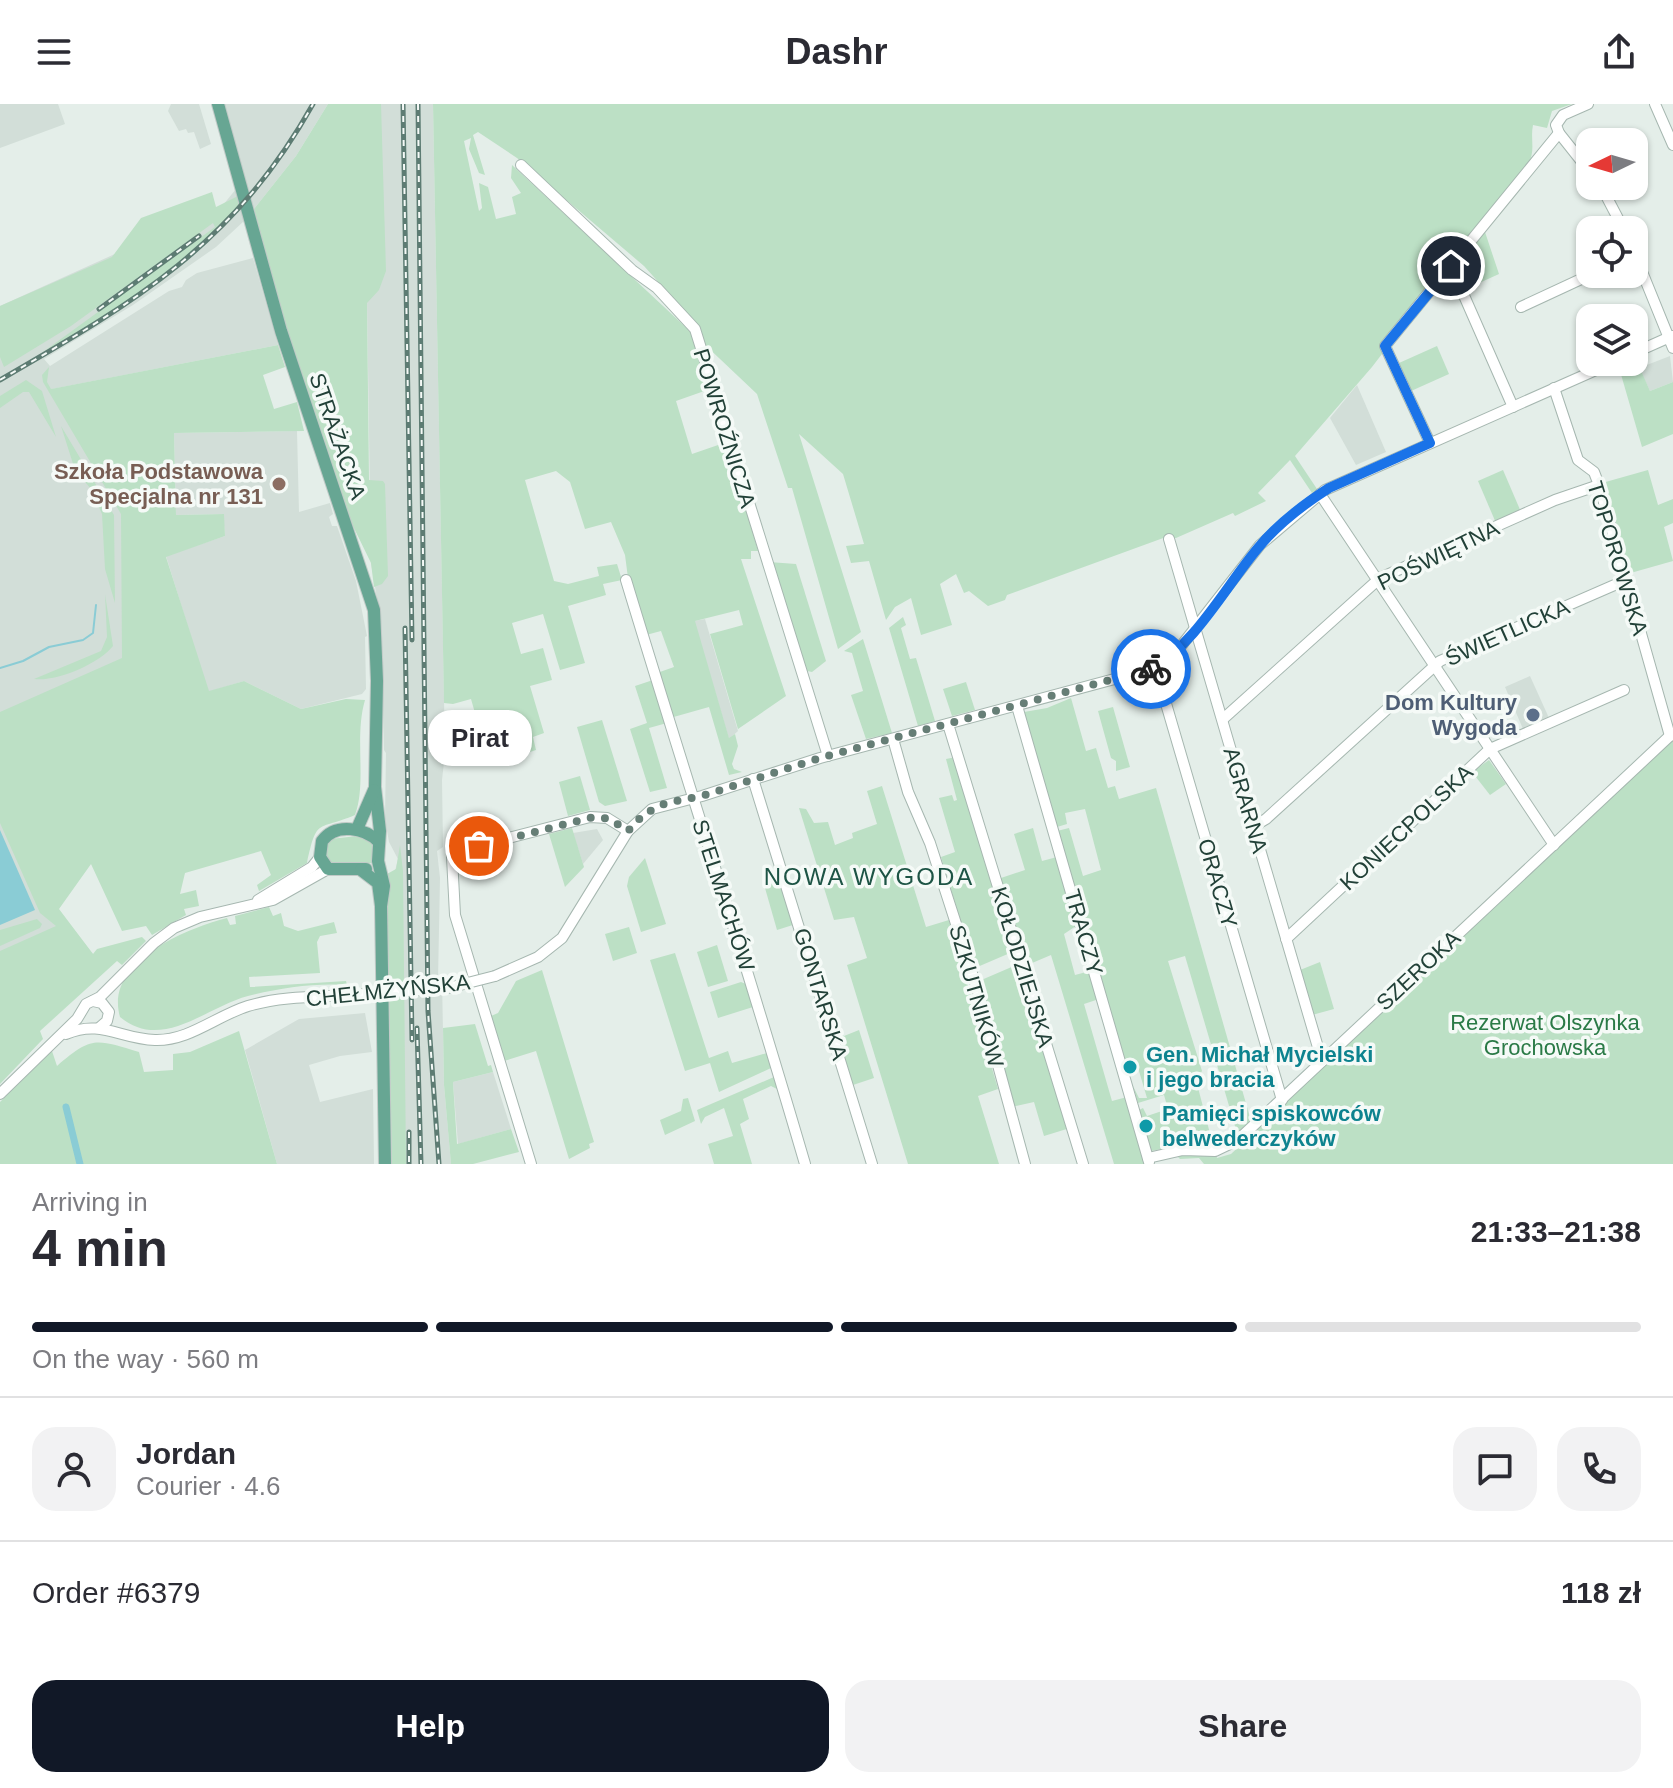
<!DOCTYPE html>
<meta charset="utf-8">
<style>
:root{--surface:#fff;--page:#f2f2f3;--text:#2b2b33;--muted:#7c7c81;--line:#e1e1e2;--accent:#111827}
body{margin:0;font-family:Arial,sans-serif;background:var(--page);color:var(--text);height:100vh;display:flex;flex-direction:column;font-size:30px;white-space:nowrap}
*{box-sizing:border-box;margin:0}
p{font-size:26px;color:var(--muted)}
.icon{flex:none;width:44px;height:44px;fill:none;stroke:currentColor;stroke-width:2;stroke-linecap:round;stroke-linejoin:round}
.map{position:relative;height:1060px;overflow:hidden}
.side{display:flex;flex-direction:column;background:var(--surface);flex:1}
.side>*{flex:none}
.needle{width:52px;rotate:265deg}
.controls{position:absolute;left:1576px;top:24px;display:grid;gap:16px}
.controls a{display:grid;place-items:center;width:72px;height:72px;border-radius:16px;background:var(--surface);box-shadow:0 2px 6px #0004;font-size:40px}
.pin{position:absolute;display:grid;place-items:center;width:68px;height:68px;color:#fff;margin:-34px;border:4px solid #fff;border-radius:50%;box-shadow:0 2px 8px #0007}
.courier{position:absolute;display:grid;place-items:center;width:80px;height:80px;margin:-40px;border:6px solid #1a73e8;border-radius:50%;background:#fff;color:#222;box-shadow:0 2px 10px #0007}
.bubble{position:absolute;height:56px;border-radius:24px;background:var(--surface);box-shadow:0 2px 6px #0004;font-size:26px;font-weight:600;line-height:56px;text-align:center}
.overview em{font-style:normal;font-weight:600}
.overview div{display:flex;flex-direction:column-reverse}
.overview{display:flex;align-items:center;justify-content:space-between;height:136px;padding:0 32px}
h1{font-size:52px;font-weight:600;line-height:60px}
.bar{display:grid;grid-template-columns:repeat(4,1fr);gap:12px 8px;align-content:center;height:96px;padding:0 32px}
.bar i{height:10px;border-radius:6px;background:var(--line)}
.bar .current{background:var(--accent)}
.bar p{grid-column:span 4}
.line{display:flex;align-items:center;gap:20px;padding:0 32px;border-top:2px solid var(--line)}
.line div{flex:1}
.round{display:grid;place-items:center;flex:none;width:84px;height:84px;border-radius:24px;background:var(--page)}
.button{display:flex;gap:16px;margin-top:auto;padding:16px 32px}
.button a{flex:1;height:92px;border-radius:24px;background:var(--accent);color:#fff;font-size:32px;font-weight:600;line-height:92px;text-align:center}
.button a+a{background:var(--page);color:var(--text)}
header{display:flex;justify-content:space-between;align-items:center;height:104px;padding:0 32px;background:var(--surface);font-size:36px;font-weight:600}
.map>svg:first-child{display:block}
</style>
<header><svg class="icon" aria-label="menu" viewBox="0 0 24 24"><path d="M4 6h16M4 12h16M4 18h16"/></svg>Dashr<svg class="icon" aria-label="share" viewBox="0 0 24 24"><path d="M12 15V3M7 8l5-5 5 5M5 13v7h14v-7"/></svg></header>
<div class="map">
<svg width="1673" height="1060" viewBox="0 0 1673 1060">
<rect width="100%" height="100%" fill="#e4eee9"/>
<g fill="#d2ded8">
<path d="M0,0h58l7,20 -65,24z"/>
<path d="M171,0h28l12,40 -11,5 -6,-17 -6,1 -2,-4 -7,2 -11,-20z"/>
<path d="M223,0h105l-32,52 -42,53z"/>
<path d="M364,0h69l12,649 -3,27 1,67 -6,4 3,27 -2,102h4l2,105 7,79h-62l-2,-261 11,-44 -9,-17 -4,-23 1,-66 -2,-3 -3,-127 -10,-60z"/>
<path d="M236,85l8,32 -28,26 -83,58 -89,54 6,7 119,-75 13,-4 4,-7 11,-7 56,-15 25,87 -226,44 71,118 3,308 -68,94 35,45 -93,114v-762l223,-101z"/>
<path d="M1670,252l3,26 -23,9 -11,-23z"/>
<path d="M1357,281l29,67 -30,13 -26,-47z"/>
<path d="M297,327l2,81 31,-9 3,11 -4,3 3,9h5l19,55 11,55 -2,1 1,52 -4,5 -61,15 -57,-28 -36,11 -42,-136 59,-20 -2,-22 -47,1 -2,-82z"/>
<path d="M705,515l33,112 -9,8 -35,-118z"/>
<path d="M1530,572l19,42 -26,11 -18,-42z"/>
<path d="M597,725l6,11 -20,24 -10,-31z"/>
<path d="M365,909l7,39 -32,4 -31,9 11,37 53,-13 1,75h-97l-32,-114 54,-31z"/>
<path d="M493,968l18,57 -53,15 -5,-62z"/>
</g>
<g fill="#bce0c5">
<path d="M328,0h53l5,167 -7,19 -12,13 2,177 14,1 2,3 3,92 -6,8 -8,3 -3,-24 -18,-37 -71,-210 -28,-107 42,-53z"/>
<path d="M433,0h1139l-20,7 -5,17 -14,-3c-3,14 3,26 -5,39l-156,203 -77,89 22,33 -5,4 -22,-33 -32,33 8,8 -31,15 -2,-3 -57,25 -10,-1 -159,58 -2,5 -17,6 -19,-15 -5,2 -8,-19 -16,10 12,41 -31,10 -10,-37 -16,9 -9,13 -17,-59 -18,2 -5,-17 18,-2 -21,-70 -44,-40 62,198 -23,17 -46,-161h-4l-31,-94 -56,-53 -23,-37 -34,-38 -127,-108 -39,-26 -5,3 12,40 -6,-2 -10,-24 2,-11 -7,3 15,70 3,-3 -3,-25 9,4 8,32 20,-5 -4,-17 9,-4 -10,-15 1,-13 181,169 17,55 -34,12 16,53 29,-10 1,5 6,-2 30,104h-7v8h-10l45,137 -48,33 -28,-95 33,-9 -4,-15 -44,11 34,117 6,-4 3,12 -6,18 2,5 8,3 -13,3 -20,-68 -39,11 -13,-45 17,-6 -13,-36 -15,4 -18,-57 -3,-23 -14,-33 -26,7 -15,-47 -14,-11 -31,9 29,101 14,3 31,-8 -2,-9 20,-3 5,16 -19,4 3,11 -38,11 17,57 -25,7 -17,-56 -31,9 9,31 22,-6 9,32 -22,6 14,47 -11,4 3,13 -9,3 -2,-3 -36,12 -18,-63 -18,5 -9,-1z"/>
<path d="M212,88l4,15 22,-11 2,10c-57,60 -125,107 -197,146l172,-125 -2,-4 -142,103 -67,41 -4,-10v-51l112,-49 29,-39z"/>
<path d="M1485,128l14,42 -33,15 -9,-22z"/>
<path d="M278,241l7,22 -22,8 11,34 23,-7 7,29 -130,2 2,82 48,-1 1,22 -59,21 43,134 35,-10 57,28 45,-10 19,1c-11,37 2,83 -10,115 -38,16 -38,2 -48,48l-48,28 -2,-6 14,-10 -10,-24 -76,22 -5,21 16,-4 3,16 -15,3 2,6 -34,20 -6,-9 -24,5 -31,-67 -32,45 34,45 4,-5 45,-12 4,4 -24,24 -5,-4 -77,70 3,8 -43,45v-133l56,-25 -16,-13 -40,-90v-111l122,-54 -1,-144 -78,-132 -1,-7 7,-8 -2,15 4,7z"/>
<path d="M1437,242l12,28 -38,17 -12,-28z"/>
<path d="M1638,260l12,27 23,-9v52l-31,13 -22,-76z"/>
<path d="M26,276l16,11 14,46 -27,-45h-6l-23,16v-12z"/>
<path d="M61,322l53,89 1,88 -10,-34 -3,-55 -11,-25 -16,-19z"/>
<path d="M1503,366l18,42 -25,11 -18,-42z"/>
<path d="M1648,366l10,35 15,-6v24l-9,4 9,34 -46,13 -25,-91z"/>
<path d="M769,458l27,2 30,97 -14,11 -5,-1z"/>
<path d="M105,490l8,52c-14,18 -57,36 -79,33l67,-28 6,-14z"/>
<path d="M903,513l3,8 -5,3 9,31 6,-1 19,63 -17,5 -29,-98z"/>
<path d="M863,535l29,94 -26,6 -15,-44 12,-4 -11,-38 -8,-2z"/>
<path d="M653,576l14,43 -18,5 18,60 -17,4 -20,-63 17,-6 -12,-37z"/>
<path d="M966,578l9,28 -23,6 -9,-27z"/>
<path d="M1071,594l15,53 10,-3 12,40 7,-2 4,13 37,-11 95,333 -14,12 -52,-177 -17,5 34,110 -6,9 17,65 -25,-1 -37,7 -12,-41 4,-2 4,8 21,-7 -4,-14 -26,8 -5,-17 6,12h8l-8,-27 -10,2 -72,-242 12,-3 14,48 18,-6 -16,-61 -20,4 2,11 -10,3 -33,-115 23,-4z"/>
<path d="M1113,603l17,60 -14,4v-10l-5,-3 -13,-47z"/>
<path d="M602,616l25,81 -22,5 -6,-4 -22,-75z"/>
<path d="M1673,634v426h-469l-5,-6 -19,1 -4,-4h40l1,3 14,-4z"/>
<path d="M956,653l61,193 -42,18 -34,-111 14,-5 -16,-54 13,-3 2,6 3,-1 -11,-41z"/>
<path d="M1489,656l17,24 -16,11 -18,-23z"/>
<path d="M580,672l10,34 -22,6 -9,-34z"/>
<path d="M882,682l44,141 23,-7 49,169 -20,7 21,68h-91l-61,-199 20,-7 -13,-41 -20,3 -35,-112 7,1 8,14 14,-1 7,23 18,-7 -1,-5 25,-9 -10,-33z"/>
<path d="M572,724l12,39 -19,20 -16,-53z"/>
<path d="M1033,724l9,33 15,-4 19,69 -12,8 11,41 15,-4 9,28 -15,5 28,97 15,-4 19,67h-32l-63,-209 -26,11 -27,-87 27,-9 -11,-36z"/>
<path d="M367,731l7,12 -2,16 -42,2c-5,-9 -6,-17 0,-26z"/>
<path d="M400,741l3,26 3,293h-14l-5,-290 9,-5z"/>
<path d="M645,754l21,66 -25,8 -14,-46 2,-9z"/>
<path d="M781,772l15,48 -19,6 -14,-49z"/>
<path d="M269,803l4,9 8,-3 3,13 14,5 36,-9 3,11 -17,3 -3,6 3,31 -71,4 1,10 96,-6 1,4c-34,-2 -67,3 -99,11 -42,11 -86,56 -128,21 -16,-55 65,-88 107,-99l3,7 6,-1 -1,-8z"/>
<path d="M37,815l5,5 -2,4 -40,18v-16z"/>
<path d="M629,823l8,26 -24,8 -8,-27z"/>
<path d="M717,841l11,36 -20,6 -11,-35z"/>
<path d="M675,849l34,105 19,-7 4,12 35,-10 4,15 -52,24 -9,-29 -25,8 -35,-111z"/>
<path d="M1320,858l14,47 -22,6 -12,-45z"/>
<path d="M1021,859l49,165 -26,8 -10,-34 -23,5 -11,-60 -21,-66z"/>
<path d="M542,866l52,172 -5,2 1,4 -21,11 -33,-108 -32,10 -13,-45 7,-3 18,-32z"/>
<path d="M741,878l5,2 7,23 -35,11 -8,-26z"/>
<path d="M475,920l13,42 3,-1 2,7 -40,10 4,62 54,-15 8,23 -46,12h-22l-7,-79 -1,-57z"/>
<path d="M859,926l15,48 -21,7 -16,-52 7,3z"/>
<path d="M239,927l38,133h-277v-62l52,-51 5,15c35,-30 38,-27 82,-14l5,20 29,-2v-16l17,-2z"/>
<path d="M774,973l3,12 -6,-3 -28,13 6,20 -9,5 12,40h-38l-6,-20 25,-8 -9,-28 -19,9 -4,7 -4,-14z"/>
<path d="M688,994l7,23 -30,14 -5,-15 21,-9 2,-12z"/>
</g>
<path fill="#8accd5" d="M0,726l35,80 -35,15z"/>
<g fill="none" stroke-linecap="round" stroke-linejoin="round">
<path stroke="#8accd5" stroke-width="2" d="M0,564l23,-7 26,-14 34,-7 10,-7 3,-28"/>
<path stroke="#8accd5" stroke-width="7" d="M66,1003l14,57"/>
<g stroke="#a6b7b0" stroke-width="12">
<g id="minor">
<path d="M1588,0l-25,11 -7,10 3,8 31,39"/>
<path d="M1655,0l18,41"/>
<path d="M521,61l111,105 25,18 38,41 133,427"/>
<path d="M1601,82l23,44"/>
<path d="M1634,148l39,96"/>
<path d="M1451,162l62,141"/>
<path d="M1521,203l71,-33"/>
<path d="M1634,249l38,-17"/>
<path d="M1554,284l24,72 16,12 5,13 71,251"/>
<path d="M1430,339l-45,-97 174,-213"/>
<path d="M1320,390l234,351"/>
<path d="M1169,435l153,522"/>
<path d="M626,476c59,195 122,388 179,584"/>
<path d="M1155,562l127,434"/>
<path d="M1017,602l132,456"/>
<path d="M1223,615l157,-141 175,-78 44,-15"/>
<path d="M948,620l135,440"/>
<path d="M893,635l15,53 22,51 48,149 47,172"/>
<path d="M753,675l119,385"/>
<path d="M1254,722l12,-7 174,-158 186,-81"/>
<path d="M258,796l54,-33 8,-10"/>
<path d="M1286,835l204,-190 134,-59"/>
<path d="M495,872l43,-19 24,-19 66,-107 24,-22 50,-13 118,-38 328,-88 30,-20 82,-105 65,-55 289,-128"/>
<path d="M93,897l9,2 7,9 -2,9 -8,7"/>
<path d="M66,930c35,-15 54,5 89,6 34,1 61,-24 93,-34 33,-10 70,-9 104,-11"/>
<path d="M0,990l77,-75 9,-15 14,-7 54,-54 20,-15 26,-11 73,-17 55,-31"/>
<path d="M1148,1054l35,-8 32,1 23,-11 435,-407"/>
<path d="M531,1060l-76,-249 -3,-58 6,-6 132,-34 17,1 21,13"/>
</g>
</g>
<g stroke="#c1cac7" stroke-width="14">
<g id="major">
<path d="M218,0l63,227 93,279 3,71 -2,106 5,44 -2,30 6,25 -3,20"/>
<path d="M357,725l17,-39"/>
<path d="M366,765h-38l-8,-12 2,-16c14,-19 43,-13 57,1"/>
<path d="M361,766l17,13 3,23 4,258"/>
</g>
</g>
<use href="#minor" stroke="#fff" stroke-width="10"/>
<use href="#major" stroke="#67a693" stroke-width="12"/>
<g stroke="#5d7c73" stroke-width="5">
<g id="rail">
<path d="M403,0l9,536"/>
<path d="M418,0l10,907 11,153"/>
<path d="M99,205l100,-73"/>
<path d="M0,276c135,-78 234,-135 313,-276"/>
<path d="M405,524l7,412"/>
<path d="M417,924l4,136"/>
<path d="M409,1028v32"/>
</g>
</g>
<use href="#rail" stroke="#f5faf7" stroke-width="2" stroke-dasharray="6" stroke-linecap="butt"/>
<g stroke="#a6b7b0" stroke-width="12" stroke-linecap="butt">
<path id="minor-bridge" d="M352,891l96,-7 47,-12"/>
</g>
<use href="#minor-bridge" stroke="#fff" stroke-width="10"/>
</g>
<g fill="none" stroke-linecap="round" stroke-linejoin="round">
<path stroke="#667e76" stroke-width="8" stroke-dasharray="0 14.4" d="M479,742l115,-29 16,2 18,12 16,-17 22,-11 36,-7 118,-38 331,-89"/>
<path stroke="#1a73e8" stroke-width="10" d="M1151,565c44,-24 75,-83 107,-121 18,-22 46,-44 71,-60l101,-45 -45,-97 66,-80"/>
</g>
<circle fill="#8d6e63" stroke="#f5faf7" stroke-width="3" cx="279" cy="380" r="8"/>
<circle fill="#5c6f8a" stroke="#f5faf7" stroke-width="3" cx="1533" cy="611" r="8"/>
<g fill="#0f9aa8" stroke="#f5faf7" stroke-width="3">
<circle cx="1130" cy="963" r="8"/>
<circle cx="1146" cy="1022" r="8"/>
</g>
<g text-anchor="middle" stroke-width="7" stroke-linejoin="round" paint-order="stroke">
<g font-size="22" fill="#224138" stroke="#f5faf7">
<text transform="translate(725 324) rotate(73)" y="8">POWROŹNICZA</text>
<text transform="translate(338 332) rotate(71)" y="8">STRAŻACKA</text>
<text transform="translate(1438 451) rotate(-26)" y="8">POŚWIĘTNA</text>
<text transform="translate(1618 454) rotate(73)" y="8">TOPOROWSKA</text>
<text transform="translate(1507 528) rotate(-24)" y="8">ŚWIETLICKA</text>
<text transform="translate(1246 696) rotate(74)" y="8">AGRARNA</text>
<text transform="translate(1406 723) rotate(-43)" y="8">KONIECPOLSKA</text>
<text transform="translate(1218 779) rotate(74)" y="8">ORACZY</text>
<text transform="translate(724 791) rotate(72)" y="8">STELMACHÓW</text>
<text transform="translate(1084 828) rotate(74)" y="8">TRACZY</text>
<text transform="translate(1023 863) rotate(73)" y="8">KOŁODZIEJSKA</text>
<text transform="translate(1418 866) rotate(-43)" y="8">SZEROKA</text>
<text transform="translate(388 886) rotate(-6)" y="8">CHEŁMŻYŃSKA</text>
<text transform="translate(821 890) rotate(73)" y="8">GONTARSKA</text>
<text transform="translate(977 892) rotate(74)" y="8">SZKUTNIKÓW</text>
</g>
<g font-size="22" font-weight="bold" fill="#785e54" stroke="#f5faf7" text-anchor="end">
<text x="263" y="375">Szkoła Podstawowa<tspan x="263" dy="25">Specjalna nr 131</tspan></text>
</g>
<g font-size="22" font-weight="bold" fill="#4e5e75" stroke="#f5faf7" text-anchor="end">
<text x="1517" y="606">Dom Kultury<tspan x="1517" dy="25">Wygoda</tspan></text>
</g>
<g font-size="22" fill="#2a7a46" stroke="#f5faf7">
<text x="1545" y="926">Rezerwat Olszynka<tspan x="1545" dy="25">Grochowska</tspan></text>
</g>
<g font-size="22" font-weight="bold" fill="#0d838f" stroke="#f5faf7" text-anchor="start">
<text x="1146" y="958">Gen. Michał Mycielski<tspan x="1146" dy="25">i jego bracia</tspan></text>
<text x="1162" y="1017">Pamięci spiskowców<tspan x="1162" dy="25">belwederczyków</tspan></text>
</g>
<g font-size="24" letter-spacing="2" fill="#1d5445" stroke="#f5faf7">
<text x="869" y="781">NOWA WYGODA</text>
</g>
</g>
</svg>
<div class="controls">
<a><svg class="needle" viewBox="-14 -14 28 28"><path d="M0-13l5 13h-10z" fill="#e53935"/><path d="M0 13l5-13h-10z" fill="#7c7c81"/></svg></a>
<a><svg class="icon" aria-label="locate" viewBox="0 0 24 24"><circle cx="12" cy="12" r="6"/><path d="M12 2v4M12 18v4M2 12h4M18 12h4"/></svg></a>
<a><svg class="icon" aria-label="layers" viewBox="0 0 24 24"><path d="M12 4l9 5-9 5-9-5zM3 14l9 5 9-5"/></svg></a>
</div>
<div class="pin" style="left:479px;top:742px;background:#ea580c"><svg class="icon" aria-label="bag" viewBox="0 0 24 24"><path d="M5 8h14l-1 12H6zM9 8a3 3 0 0 1 6 0"/></svg></div>
<div class="pin" style="left:1451px;top:162px;background:#1f2937"><svg class="icon" aria-label="home" viewBox="0 0 24 24"><path d="M3 11l9-7 9 7M6 9v11h12V9"/></svg></div>
<div class="courier" style="left:1151px;top:565px"><svg class="icon" aria-label="bike" viewBox="0 0 24 24"><circle cx="6" cy="16" r="4"/><circle cx="18" cy="16" r="4"/><path d="M6 16l4-8h5l3 8M10 8l3 8H6M13 5h3"/></svg></div>
<div class="bubble" style="left:428px;top:606px;width:104px">Pirat</div>
</div>
<section class="side">
<div class="overview"><div><h1>4 min</h1><p>Arriving in</p></div><em>21:33–21:38</em></div>
<div class="bar"><i class="current"></i><i class="current"></i><i class="current"></i><i></i><p>On the way · 560 m</p></div>
<div class="line" style="height:144px"><a class="round"><svg class="icon" aria-label="person" viewBox="0 0 24 24"><circle cx="12" cy="8" r="4"/><path d="M4 21q1-7 8-7t8 7"/></svg></a><div><b>Jordan</b><p>Courier · 4.6</p></div><a class="round"><svg class="icon" aria-label="chat" viewBox="0 0 24 24"><path d="M4 5h16v11H9l-5 4z"/></svg></a><a class="round"><svg class="icon" aria-label="phone" viewBox="0 0 24 24"><path d="M5 4h4l2 5-3 2q2 4 5 5l2-3 5 2v4C11 20 4 13 5 4z"/></svg></a></div>
<div class="line" style="height:104px"><div>Order #6379</div><b>118 zł</b></div>
<div class="button"><a>Help</a><a>Share</a></div>
</section>
